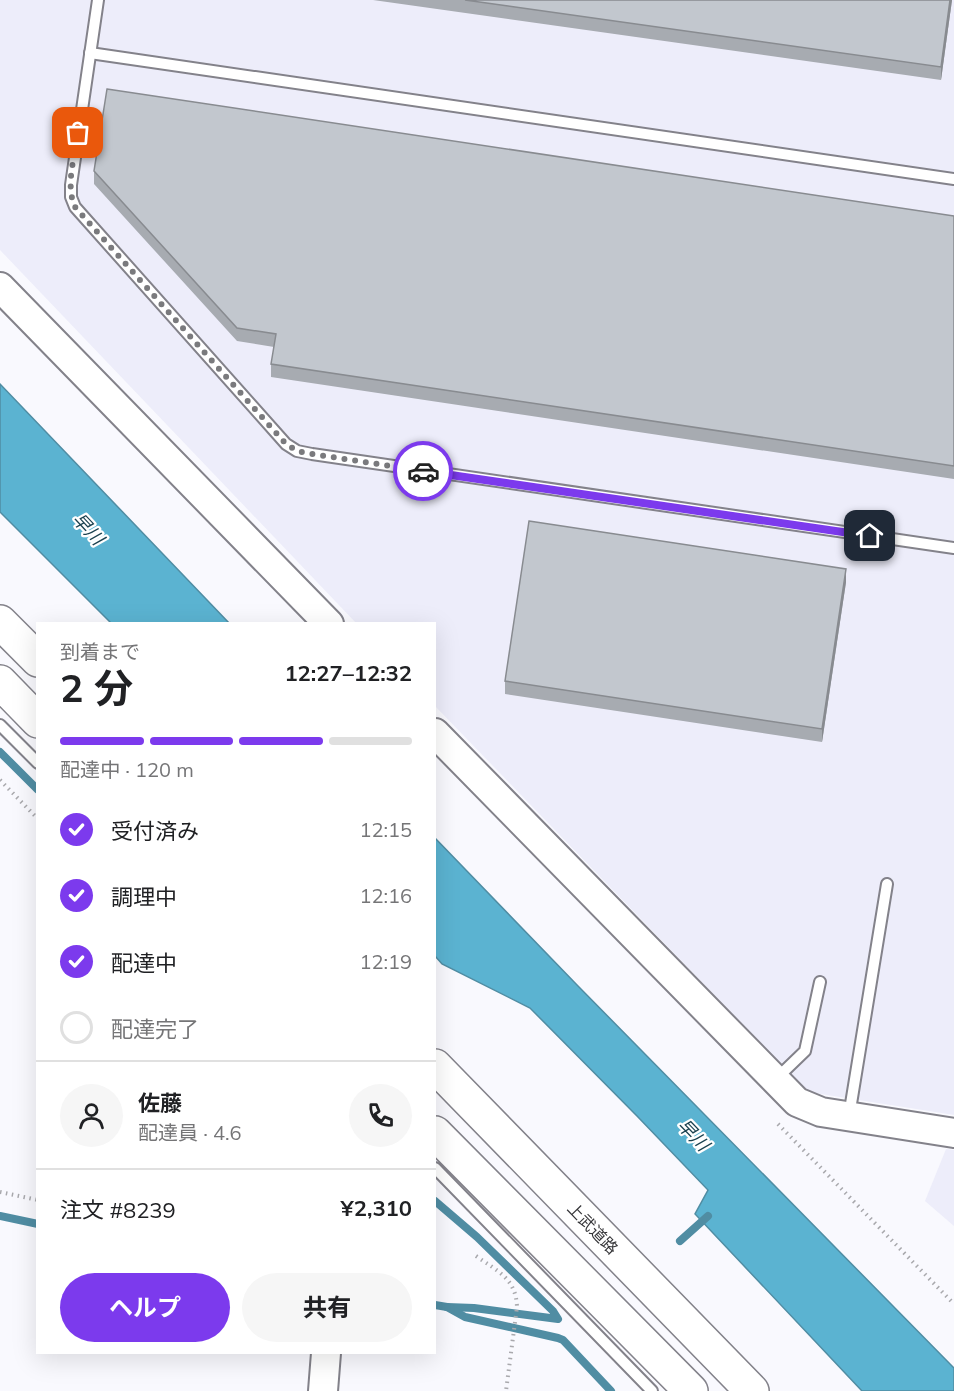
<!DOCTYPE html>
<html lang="ja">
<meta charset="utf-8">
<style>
:root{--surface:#fff;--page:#f6f6f6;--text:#202124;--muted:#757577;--line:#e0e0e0;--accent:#7c3aed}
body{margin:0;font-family:Mulish,"Noto Sans JP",sans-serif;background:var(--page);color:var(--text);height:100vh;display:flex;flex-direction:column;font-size:22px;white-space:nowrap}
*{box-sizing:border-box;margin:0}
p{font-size:20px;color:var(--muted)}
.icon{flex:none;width:33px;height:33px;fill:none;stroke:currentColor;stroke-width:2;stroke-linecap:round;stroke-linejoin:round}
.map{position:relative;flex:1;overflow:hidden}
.drawer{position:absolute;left:36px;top:622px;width:400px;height:732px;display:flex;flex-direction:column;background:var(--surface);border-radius:0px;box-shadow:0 6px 24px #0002}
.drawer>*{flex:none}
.pin{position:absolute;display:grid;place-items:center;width:51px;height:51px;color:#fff;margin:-26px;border-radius:12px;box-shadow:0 3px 9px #0006}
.courier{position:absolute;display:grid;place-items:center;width:60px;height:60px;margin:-30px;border:4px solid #7c3aed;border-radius:50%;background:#fff;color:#222;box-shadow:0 2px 8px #0007}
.headline em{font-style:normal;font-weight:700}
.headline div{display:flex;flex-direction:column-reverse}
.headline{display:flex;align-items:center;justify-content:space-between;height:102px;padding:0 24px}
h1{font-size:39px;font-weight:700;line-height:45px}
.bar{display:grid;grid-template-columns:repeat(4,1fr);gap:9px 6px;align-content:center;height:72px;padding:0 24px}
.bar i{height:8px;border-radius:4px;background:var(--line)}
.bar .current{background:var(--accent)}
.bar p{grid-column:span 4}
.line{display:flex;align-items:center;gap:15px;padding:0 24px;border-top:2px solid var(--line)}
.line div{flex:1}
.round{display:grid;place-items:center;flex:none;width:63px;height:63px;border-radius:32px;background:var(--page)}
ol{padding:0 24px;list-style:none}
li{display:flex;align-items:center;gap:18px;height:66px}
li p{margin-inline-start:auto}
li .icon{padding:6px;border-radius:50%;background:var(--accent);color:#fff;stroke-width:4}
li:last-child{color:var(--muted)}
li i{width:33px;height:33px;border:3px solid var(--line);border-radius:50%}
.button{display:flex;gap:12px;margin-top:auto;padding:12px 24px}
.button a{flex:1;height:69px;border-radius:36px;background:var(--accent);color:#fff;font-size:24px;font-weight:700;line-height:69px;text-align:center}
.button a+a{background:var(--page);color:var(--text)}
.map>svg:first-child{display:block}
</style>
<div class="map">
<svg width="954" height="1391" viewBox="0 0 954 1391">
<rect width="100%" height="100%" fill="#f9f9fe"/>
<g fill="#ededfa">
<path d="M0,0h954v1115l-146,-23 -373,-386v-82h-78l-357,-374z"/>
<path d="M946,1149l8,1v76l-29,-25z"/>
</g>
<g fill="#5bb3d1" stroke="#508da3" stroke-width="1.5">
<path d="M0,384l230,240h-118l-112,-112z"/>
<path d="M435,838l143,148 376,382v23h-92l-167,-177 13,-24 -71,-74 -107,-108 -88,-44 -7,-8z"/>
</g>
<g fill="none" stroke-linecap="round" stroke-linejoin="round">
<g stroke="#508da3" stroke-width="8">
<path d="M0,752l38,38"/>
<path d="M435,1201l42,36 76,74 5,8 -84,-11 -27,-1"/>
<path d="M0,1216l38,8"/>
<path d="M680,1241l28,-25"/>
<path d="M435,1305l12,2 18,10 93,21 5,2 48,51"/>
</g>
<g stroke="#83828a" stroke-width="14">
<g id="lane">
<path d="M98,0l-27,185v12l4,10 211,237 11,7 15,3 642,94"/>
<path d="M90,53l864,126"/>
<path d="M0,725l38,38"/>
<path d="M777,1078l28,-27 15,-69"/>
<path d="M849,1116l38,-232"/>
<path d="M435,1168l217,223"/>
</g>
</g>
<g stroke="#83828a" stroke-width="32">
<g id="secondary">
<path d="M0,287l329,337"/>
<path d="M435,733l362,369 24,10 133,21"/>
<path d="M323,1391l3,-38"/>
</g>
</g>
<g stroke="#83828a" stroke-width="36">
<g id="highway">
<path d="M0,622l38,38"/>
<path d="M0,682l38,39"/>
<path d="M435,1066l317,325"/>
<path d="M435,1133l256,258"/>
</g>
</g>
<g stroke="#a9a9ad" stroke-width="4" stroke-dasharray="1.5 4.5" stroke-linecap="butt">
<path d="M0,780l38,39"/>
<path d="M778,1124l176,180"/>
<path d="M0,1192l38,8"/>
<path d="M476,1256c21,15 40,22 41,51l-11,84"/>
</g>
<use href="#lane" stroke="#fff" stroke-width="10"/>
<use href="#secondary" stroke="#fff" stroke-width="28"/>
<use href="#highway" stroke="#fff" stroke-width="33"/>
</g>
<g fill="#a7abb1">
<path d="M373,0h579l-11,80z"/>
<path d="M94,171l860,45v263l-683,-102v-13l3,-17 -37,-6 -143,-157z"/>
<path d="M846,582l-24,160 -317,-48v-13z"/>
</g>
<g fill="#888b90">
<path d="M950,0h2l-11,80v-13z"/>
<path d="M846,569v13l-24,160v-13z"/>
</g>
<g fill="#c2c7ce" stroke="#888b90" stroke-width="1.5">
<path d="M465,0h485l-9,67z"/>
<path d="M107,89l847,127v250l-683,-102 5,-30 -39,-6 -143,-157z"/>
<path d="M529,521l317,48 -24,160 -317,-48z"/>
</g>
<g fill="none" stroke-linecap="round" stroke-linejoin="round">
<path stroke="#7a7a7d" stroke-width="6" stroke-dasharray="0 10.8" d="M78,133c-3,23 -13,52 -3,74l211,237 11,7 15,3 111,17"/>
<path stroke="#7c3aed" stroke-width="8" d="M423,471l447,65"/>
</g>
<g text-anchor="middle" stroke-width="4.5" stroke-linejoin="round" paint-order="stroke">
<g font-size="16" fill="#353538" stroke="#fff">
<text transform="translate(593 1228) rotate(46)" y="6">上武道路</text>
</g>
<g font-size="18" font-style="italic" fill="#1b4250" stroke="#fff">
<text transform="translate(88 529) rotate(47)" y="6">早川</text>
<text transform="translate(693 1135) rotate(46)" y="6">早川</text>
</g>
</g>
</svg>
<div class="pin" style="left:78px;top:133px;background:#ea580c"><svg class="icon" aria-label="bag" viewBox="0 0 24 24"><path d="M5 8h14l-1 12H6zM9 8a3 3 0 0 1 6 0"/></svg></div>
<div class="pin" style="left:870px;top:536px;background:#1f2937"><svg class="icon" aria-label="home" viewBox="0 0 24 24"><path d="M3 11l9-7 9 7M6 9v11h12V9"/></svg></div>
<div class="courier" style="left:423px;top:471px"><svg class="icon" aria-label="car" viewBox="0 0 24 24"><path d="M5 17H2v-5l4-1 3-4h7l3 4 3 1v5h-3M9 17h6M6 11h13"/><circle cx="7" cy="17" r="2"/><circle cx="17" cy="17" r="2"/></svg></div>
<section class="drawer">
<div class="headline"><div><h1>2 分</h1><p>到着まで</p></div><em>12:27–12:32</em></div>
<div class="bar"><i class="current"></i><i class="current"></i><i class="current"></i><i></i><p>配達中 · 120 m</p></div>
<ol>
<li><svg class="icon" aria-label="check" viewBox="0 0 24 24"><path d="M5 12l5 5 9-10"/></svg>受付済み<p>12:15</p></li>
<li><svg class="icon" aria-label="check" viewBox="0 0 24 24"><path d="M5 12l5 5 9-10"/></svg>調理中<p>12:16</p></li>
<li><svg class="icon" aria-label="check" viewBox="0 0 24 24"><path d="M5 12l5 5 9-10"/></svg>配達中<p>12:19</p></li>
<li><i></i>配達完了</li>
</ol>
<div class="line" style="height:108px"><a class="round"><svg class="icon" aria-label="person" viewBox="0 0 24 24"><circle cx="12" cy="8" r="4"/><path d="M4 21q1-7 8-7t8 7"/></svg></a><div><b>佐藤</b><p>配達員 · 4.6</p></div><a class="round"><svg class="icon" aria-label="phone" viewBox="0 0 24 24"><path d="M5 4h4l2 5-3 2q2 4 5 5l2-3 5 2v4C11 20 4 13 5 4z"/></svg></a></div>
<div class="line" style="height:78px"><div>注文 #8239</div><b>¥2,310</b></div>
<div class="button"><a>ヘルプ</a><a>共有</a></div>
</section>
</div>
